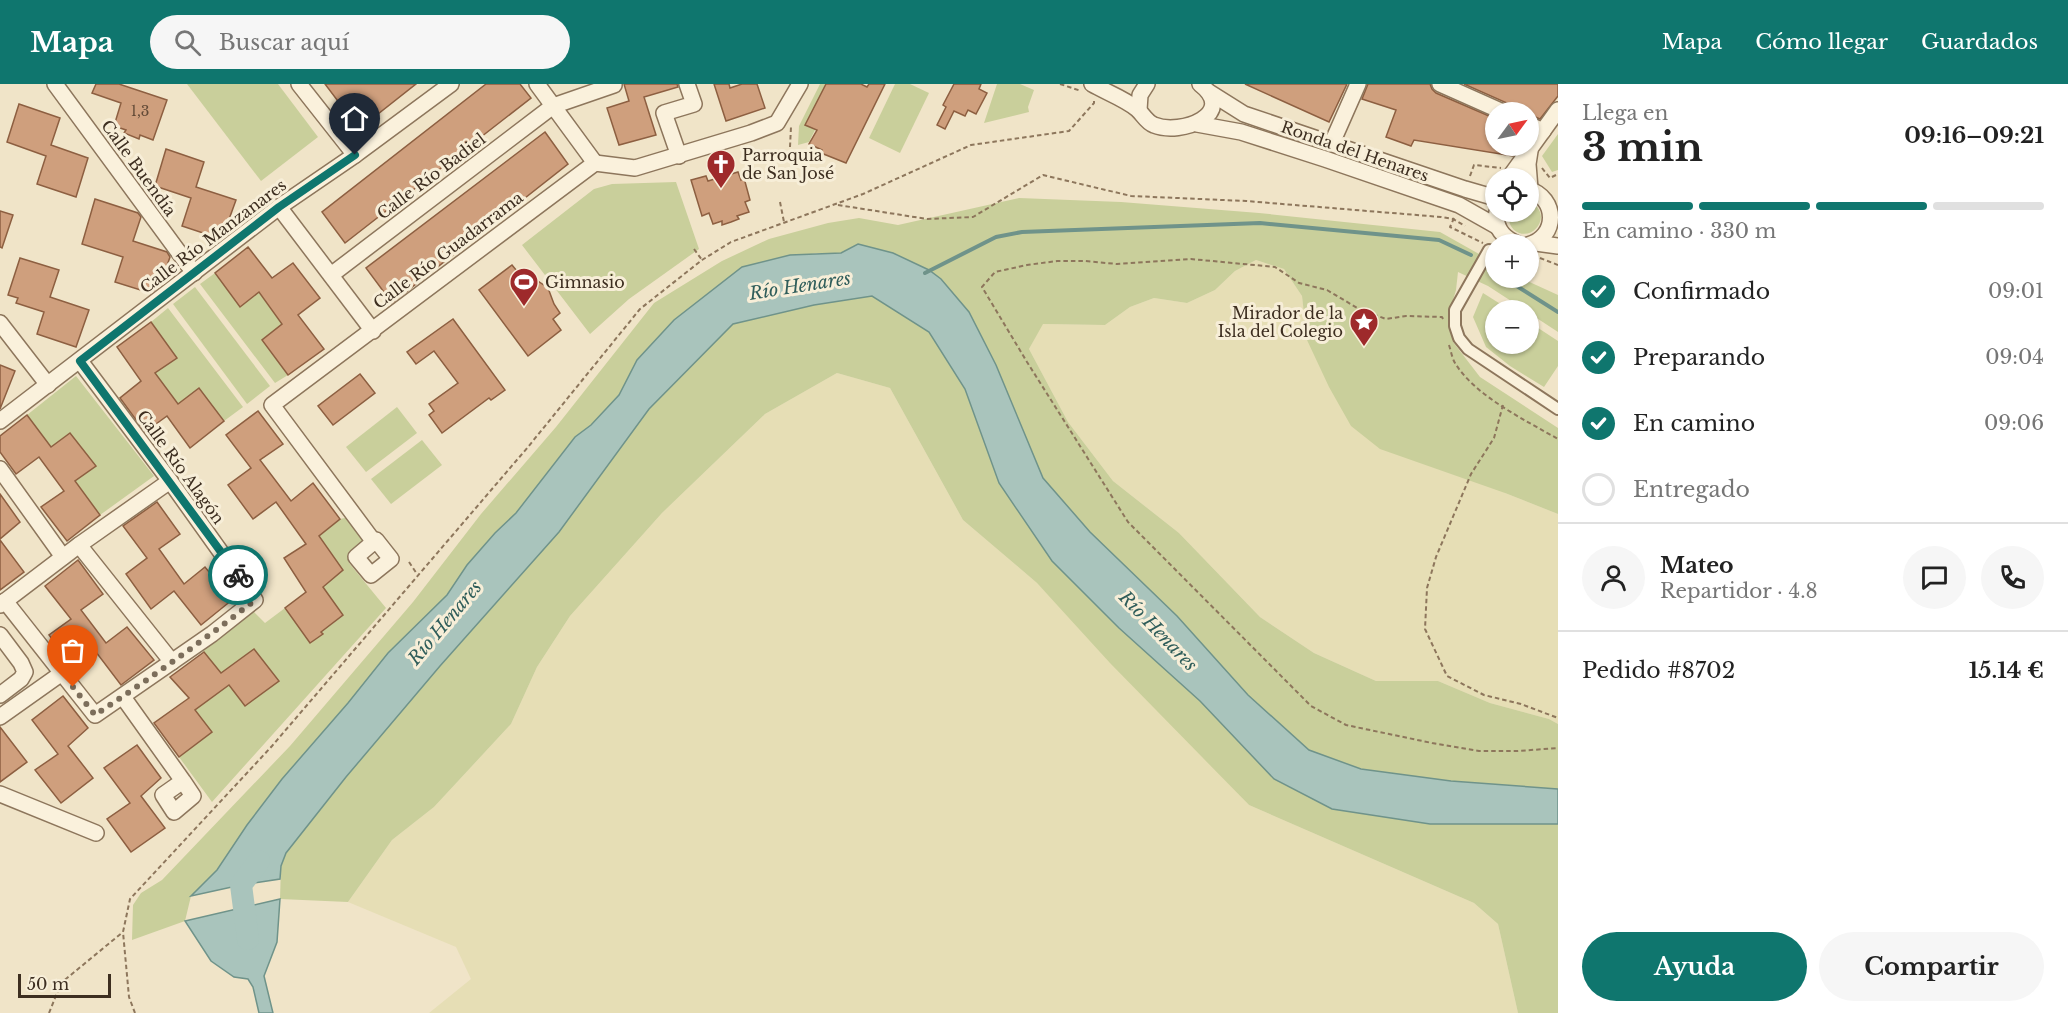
<!DOCTYPE html>
<html lang="es">
<meta charset="utf-8">
<style>
:root{--surface:#fff;--page:#f6f6f6;--text:#222;--muted:#767676;--line:#e0e0e0;--accent:#0f766e}
body{margin:0;font-family:"Libre Baskerville",serif;background:var(--page);color:var(--text);height:100vh;display:flex;flex-direction:column;font-size:22px;white-space:nowrap}
*{box-sizing:border-box;margin:0}
p{font-size:20px;color:var(--muted)}
.icon{flex:none;width:33px;height:33px;fill:none;stroke:currentColor;stroke-width:2;stroke-linecap:round;stroke-linejoin:round}
.map{position:relative;flex:1;overflow:hidden}
.drawer{display:flex;flex-direction:column;background:var(--surface);width:510px}
.drawer>*{flex:none}
.needle{width:39px;rotate:57deg}
.tools{position:absolute;left:1485px;top:18px;display:grid;gap:12px}
.tools a{display:grid;place-items:center;width:54px;height:54px;border-radius:50%;background:var(--surface);box-shadow:0 2px 4px #0004;font-size:30px}
.scale{position:absolute;left:18px;bottom:15px;width:93px;box-sizing:border-box;padding-left:6px;border:3px solid #3d2e20;border-top:0;font-size:16px;line-height:21px;white-space:nowrap;color:#3d2e20;-webkit-text-stroke:4px #f7eed8;paint-order:stroke}
.pin{position:absolute;display:grid;place-items:center;width:51px;height:51px;color:#fff;margin:-62px -26px;border-radius:50% 50% 50% 0;rotate:-45deg;box-shadow:0 0 6px #0007}
.pin .icon{rotate:45deg}
.courier{position:absolute;display:grid;place-items:center;width:60px;height:60px;margin:-30px;border:4px solid #0f766e;border-radius:50%;background:#fff;color:#222;box-shadow:0 2px 8px #0007}
.summary em{font-style:normal;font-weight:700}
.summary div{display:flex;flex-direction:column-reverse}
.summary{display:flex;align-items:center;justify-content:space-between;height:102px;padding:0 24px}
h1{font-size:39px;font-weight:700;line-height:45px}
.bar{display:grid;grid-template-columns:repeat(4,1fr);gap:9px 6px;align-content:center;height:72px;padding:0 24px}
.bar i{height:8px;border-radius:4px;background:var(--line)}
.bar .selected{background:var(--accent)}
.bar p{grid-column:span 4}
.line{display:flex;align-items:center;gap:15px;padding:0 24px;border-top:2px solid var(--line)}
.line div{flex:1}
.round{display:grid;place-items:center;flex:none;width:63px;height:63px;border-radius:32px;background:var(--page)}
ol{padding:0 24px;list-style:none}
li{display:flex;align-items:center;gap:18px;height:66px}
li p{margin-inline-start:auto}
li .icon{padding:6px;border-radius:50%;background:var(--accent);color:#fff;stroke-width:4}
li:last-child{color:var(--muted)}
li i{width:33px;height:33px;border:3px solid var(--line);border-radius:50%}
.action{display:flex;gap:12px;margin-top:auto;padding:12px 24px}
.action a{flex:1;height:69px;border-radius:36px;background:var(--accent);color:#fff;font-size:24px;font-weight:700;line-height:69px;text-align:center}
.action a+a{background:var(--page);color:var(--text)}
header{display:flex;align-items:center;gap:36px;box-sizing:border-box;height:84px;padding:0 30px;background:var(--accent);color:#fff}
header strong{font-size:28px}
nav{display:flex;gap:33px;margin-inline-start:auto;font-size:21px}
.search{width:420px;height:54px;background:var(--page);display:flex;align-items:center;gap:15px;box-sizing:border-box;padding:0 21px;border-radius:33px;color:var(--muted);font-size:22px}
main{display:flex;flex:1;min-height:0}
.map>svg:first-child{display:block}
</style>
<header>
<strong>Mapa</strong>
<div class="search"><svg class="icon" aria-label="search" viewBox="0 0 24 24"><circle cx="10" cy="10" r="6"/><path d="M15 15l6 6"/></svg>Buscar aquí</div>
<nav><a>Mapa</a><a>Cómo llegar</a><a>Guardados</a></nav>
</header>
<main>
<div class="map">
<svg width="1558" height="929" viewBox="0 0 1558 929">
<rect width="100%" height="100%" fill="#f0e4c8"/>
<g fill="#e6deb5">
<path d="M1256,176l28,9 18,27 5,44 198,153 53,21v210l-9,-5 -59,-16 -52,-22h-62l-62,-28 -54,-36 -81,-84 -66,-52 -45,-59 -39,-73 13,-25 63,1 25,-18 24,-9 33,5 28,-13 20,-19z"/>
<path d="M837,289l53,15 73,132 74,63 212,222 225,98 24,21 20,89h-1089l42,-34 -15,-32 -108,-45 44,-62 42,-33 77,-83 26,-57 33,-51 92,-103 103,-99z"/>
</g>
<g fill="#c9cf9b">
<path d="M187,0h91l40,53 -57,44z"/>
<path d="M820,0h18l-29,58 -11,3 1,-19z"/>
<path d="M895,0h15l19,9 -29,60 -31,-15z"/>
<path d="M997,0h23l14,6 -6,17 1,5 -45,11z"/>
<path d="M1558,50v36l-6,2 -10,-16z"/>
<path d="M676,98l23,67 -70,50 -39,35 -68,-89 72,-56 18,-5z"/>
<path d="M1019,114l102,4 138,11 181,19 55,31 1,15h25l37,17v37l-29,-19 -1,-3h-3l-37,-24 -30,-14 -2,18 -7,24 4,28 27,35 78,51v86l-53,-21 -125,-44 -29,-23 -22,-39 -22,-47 -5,-44 -18,-27 -28,-9 -21,11 -20,19 -28,13 -33,-5 -24,9 -25,18 -62,-1 -14,25 39,73 45,59 66,52 81,84 54,36 62,28h62l52,22 59,16 9,5v65l-107,-8 -90,-12 -52,-19 -61,-55 -71,-79 -87,-84 -47,-54 -47,-113 -27,-53 -28,-33 -12,-9 -71,-26 -17,9h-24l-75,14 -68,53 -37,40 -18,35 -28,31 -16,11 -58,76 -50,52 -20,30 -59,58 -40,50 -66,76 -35,46 -30,45 -26,26 -6,25 -53,19 1,-35 8,-12 21,-13 128,-134 123,-144 68,-88 75,-87 98,-124 68,-42 47,-22 59,-16 31,-5 39,7z"/>
<path d="M1529,118c26,10 4,43 -15,28 -5,-5 -6,-11 -5,-18h19z"/>
<path d="M215,189l25,34 13,-23 37,50 -8,6 -8,-10 -12,10 26,35 -13,8 -75,-99z"/>
<path d="M195,203l75,99 -23,18 -74,-100z"/>
<path d="M1483,209l27,17h-14v34h32l1,-22 29,19v25l-14,21 -34,-21 -24,-19 -13,-30z"/>
<path d="M872,212l57,35 36,58 34,94 120,145 81,73 74,78 58,30 98,15h128v189h-40l-20,-89 -24,-21 -225,-98 -139,-142 -73,-80 -74,-63 -73,-132 -53,-15 -72,41 -103,99 -92,103 -33,51 -26,57 -77,83 -42,33 -44,62 -68,-3 1,-33 5,-13 60,-76 94,-111 119,-134 90,-123 84,-85 81,-19z"/>
<path d="M168,224l75,99 -19,14 -25,-32 -13,25 -38,-49 17,1 12,-8 -26,-36z"/>
<path d="M76,292l78,100 -54,39 -32,-44 10,-8 7,11 11,-8 -26,-33 -10,7 -1,19 -32,-44z"/>
<path d="M397,323l20,26 -51,39 -20,-25z"/>
<path d="M422,356l20,25 -51,39 -20,-25z"/>
<path d="M354,432l14,20 -19,17v10l37,45 -174,194 -33,-45 33,-25 -27,-15 54,-40 8,12 -10,7 8,10 34,-25 -25,-32 -44,33 2,-20 -9,-11 49,-41 13,13 20,-15 25,35 13,-9 -9,-11 9,-7 8,9 12,-10 -29,-38 9,-7 7,11 13,-11 -32,-44 19,1 10,-8z"/>
</g>
<g fill="#a9c4bc" stroke="#6f938a" stroke-width="1.5">
<path d="M858,160l35,9 36,17 12,9 28,33 27,53 47,113 47,54 87,84 71,79 61,55 52,19 90,12 107,8v35h-128l-98,-15 -58,-30 -74,-78 -81,-73 -67,-67 -53,-78 -34,-94 -36,-57 -57,-36 -58,9 -81,19 -84,85 -90,123 -119,134 -94,111 -60,76 -5,13 -1,13 -39,6 -50,11 26,-26 30,-45 35,-46 66,-76 40,-50 59,-58 20,-30 28,-32 21,-20 59,-76 16,-12 28,-30 18,-35 37,-40 68,-53 48,-12 51,-2z"/>
<path d="M280,815l-3,43 -13,34 9,37h-14l-6,-26 -5,-8 -14,-2 -23,-16 -26,-40z"/>
</g>
<g fill="none" stroke-linecap="round" stroke-linejoin="round">
<g stroke="#6f938a" stroke-width="4">
<path d="M1492,185l4,2"/>
<path d="M925,189l71,-36 26,-5 238,-9 179,17 32,15"/>
<path d="M1504,194l54,34"/>
</g>
<path stroke="#a9c4bc" stroke-width="22" d="M248,855l-7,-54 18,-24"/>
</g>
<g fill="#cf9f7d" stroke="#8d5f41" stroke-width="1.5">
<path d="M96,0h23l48,16 -14,40 -13,-5 -1,4 -15,-6 2,-3 -12,-4 7,-23 -29,-10z"/>
<path d="M325,0h91l-57,45z"/>
<path d="M486,0h34l11,14 -186,145 -23,-31z"/>
<path d="M624,0h53l1,3 -34,10 12,38 -37,10 -12,-37 22,-7z"/>
<path d="M714,0h15l1,4 12,-4h15l8,24 -39,13z"/>
<path d="M826,0h35l6,3 2,-3h16l-39,79 -25,-10 1,-3 -13,-6 8,-14 -12,-5z"/>
<path d="M954,0h27l-2,5 8,4 -11,21 -8,-4 -3,6 -11,-5 -9,18 -8,-4 9,-18 -3,-2z"/>
<path d="M1245,0h102l-18,38z"/>
<path d="M1368,0h62l2,5 4,4 60,26v27h24l-7,10 -99,-16 -3,6 -25,-9 10,-27 -34,-11z"/>
<path d="M1464,0h94v12l-18,23 -12,-5v-2l-15,-1 -6,-8z"/>
<path d="M19,20l41,14 -9,27 37,13 -12,39 -39,-13 9,-28 -39,-14z"/>
<path d="M545,48l23,32 -176,139 -26,-35z"/>
<path d="M166,65l38,13 -8,25 40,13 -9,25 2,1 -3,9 -5,4 -39,-13 9,-28 -36,-12z"/>
<path d="M738,88l3,8 3,-2 6,22 -5,2 4,10 -12,4 2,3 -8,3 -9,3v-4l-9,3 -4,-11 -7,3 -11,-36 15,-4 2,5z"/>
<path d="M95,115l43,14 3,4 -8,24 34,11 3,5 -5,14 -3,-1 -6,19 -6,4 -35,-11 8,-25 -41,-13z"/>
<path d="M0,127l13,4 -11,33 -2,-1z"/>
<path d="M248,163l24,31 21,-15 27,35 -22,17 26,34 -36,26 -26,-35 20,-16 -23,-32 -19,15 -25,-34z"/>
<path d="M20,174l39,12 -9,27 39,13 -13,37 -39,-13 7,-22 -28,-9 2,-5 -10,-3z"/>
<path d="M512,181l9,11 7,-6 7,9 13,9 6,16 6,9 -7,6 8,11 -33,26 -49,-66z"/>
<path d="M453,235l52,71 -14,10 -2,-2 -47,35 -13,-18 5,-4 -5,-7 29,-21 -24,-32 -18,13 -9,-12z"/>
<path d="M151,238l26,36 -22,15 23,31 21,-16 25,33 -34,27 -23,-32 -22,16 -25,-34 21,-17 -24,-34z"/>
<path d="M0,281l15,6 -15,38z"/>
<path d="M360,290l15,19 -42,32 -15,-19z"/>
<path d="M258,327l25,33 -23,16 31,41 22,-18 27,36 -21,17 24,34 -20,17 20,28 -22,17 2,2 -13,9 -25,-35 21,-16 -22,-34 22,-14 -30,-42 -23,17 -25,-34 23,-17 -25,-33z"/>
<path d="M27,331l24,32 19,-14 26,33 -21,15 25,34 -33,26 -26,-34 23,-16 -25,-34 -23,17 -16,-22v-16z"/>
<path d="M0,410l20,28 -20,17z"/>
<path d="M157,418l23,32 -21,15 25,35 21,-17 27,33 -31,25 -27,-34 -23,18 -25,-35 21,-16 -24,-32z"/>
<path d="M0,456l24,32 -24,18z"/>
<path d="M78,476l25,34 -22,16 25,33 21,-16 27,33 -33,25 -25,-33 -22,16 -25,-33 22,-16 -26,-33z"/>
<path d="M254,565l25,32 -34,25 -16,-21 -34,25 17,22 -33,25 -25,-34 35,-25 -19,-21 34,-25 17,21z"/>
<path d="M63,612l25,32 -20,18 25,32 -32,25 -26,-33 23,-16 -26,-34z"/>
<path d="M0,643l27,35 -27,20z"/>
<path d="M137,661l24,33 -20,18 24,32 -34,24 -24,-33 23,-16 -26,-35z"/>
</g>
<g fill="none" stroke-linecap="round" stroke-linejoin="round">
<g stroke="#8d765c" stroke-width="14">
<path id="pedestrian" d="M1489,166l-34,60v16l4,12 9,11 90,60"/>
</g>
<g stroke="#8d765c" stroke-width="18">
<g id="minor">
<path d="M55,0l139,189"/>
<path d="M299,0l56,71"/>
<path d="M537,0l58,79"/>
<path d="M1092,0c14,8 33,15 45,25 6,5 9,13 17,16 27,11 84,-11 46,-41"/>
<path d="M1440,0l63,28"/>
<path d="M1209,8l35,22 221,75 31,9"/>
<path d="M1139,26l1,-15 7,-11"/>
<path d="M1197,40l44,8 84,27 134,46 39,22"/>
<path d="M1528,40l15,7"/>
<path d="M1332,59l26,-59"/>
<path d="M679,72l-15,-43 30,-9 -7,-20"/>
<path d="M1509,94l49,-68"/>
<path d="M1528,105c30,9 30,48 0,56"/>
<path d="M1530,105l-2,-25 2,-13"/>
<path d="M279,123l94,124"/>
<path d="M1497,128c-3,16 6,26 21,32"/>
<path d="M1536,159l22,3"/>
<path d="M331,191l222,-169 61,-21"/>
<path d="M0,239l48,62"/>
<path d="M0,337l279,-214 76,-52 96,-71"/>
<path d="M0,385l63,88"/>
<path d="M376,456l15,19 -20,16 -15,-18z"/>
<path d="M374,458l-102,-137 323,-242 40,5 116,-35 26,-10 23,-39"/>
<path d="M79,461l93,117"/>
<path d="M5,517l90,114 117,-81 43,-34 -85,-119 -90,-120"/>
<path d="M0,521l79,-60 91,-64"/>
<path d="M0,551l21,28 4,9 -4,7 -21,16"/>
<path d="M123,613l60,84 -20,14 11,17 19,-16 -10,-15"/>
<path d="M0,633l62,-44"/>
<path d="M0,710l96,39"/>
</g>
</g>
<g stroke="#8d765c" stroke-width="2" stroke-dasharray="4.5 3" stroke-linecap="butt">
<path d="M1060,0l21,7"/>
<path d="M790,63l1,-20"/>
<path d="M1542,84l8,10 8,-4"/>
<path d="M1470,92l4,-11 27,3"/>
<path d="M780,118l4,20"/>
<path d="M838,121l89,14 46,-2 70,-42 88,21 115,5 195,16 12,2 12,7"/>
<path d="M1454,134l-4,9 33,16"/>
<path d="M694,165l8,11"/>
<path d="M1540,174l18,7"/>
<path d="M1443,235l-1,-2 -36,-1 -20,3 -27,-10 -32,-19 -28,-7 -24,-16 -84,-8 -74,5 -32,-3h-28l-30,4 -32,7 -13,15 45,75 101,160 183,184 35,19 86,18 47,8h39l40,-3"/>
<path d="M1449,261c2,6 3,13 6,18 20,33 70,57 103,76"/>
<path d="M1503,321l-9,33 -23,36 -35,83 -9,31 -2,41 22,47 37,19 37,9 37,14"/>
<path d="M409,478l8,12"/>
<path d="M49,929l12,-30 62,-51"/>
<path d="M135,929l-6,-16 -6,-65 7,-33 142,-153 256,-299 112,-138 62,-49 29,-18 132,-48 108,-49 98,-14 25,-28v-2"/>
</g>
<use href="#pedestrian" stroke="#faf1dc" stroke-width="10"/>
<use href="#minor" stroke="#faf1dc" stroke-width="15"/>
</g>
<g fill="none" stroke-linecap="round" stroke-linejoin="round">
<path stroke="#7c6e5b" stroke-width="6" stroke-dasharray="0 10.8" d="M73,603l22,28c54,-36 108,-74 160,-115l-17,-25"/>
<path stroke="#0f766e" stroke-width="8" d="M238,491l-158,-214 199,-154 76,-52"/>
</g>
<defs>
<g id="church-pin" transform="scale(1.5)"><path d="M0 17L-7.5 6A9.5 9.5 0 1 1 7.5 6Z" fill="#9e2a2b" stroke="#f7eed8"/><path d="M-1.2-6h2.4v3.5h3.3v2.4h-3.3V6h-2.4V-.1h-3.3v-2.4h3.3Z" fill="#fff"/></g>
<g id="stadium-pin" transform="scale(1.5)"><path d="M0 17L-7.5 6A9.5 9.5 0 1 1 7.5 6Z" fill="#9e2a2b" stroke="#f7eed8"/><path d="M0-5a6.5 5 0 1 0 0 10a6.5 5 0 1 0 0-10ZM-3.5-1.8h7v3.6h-7Z" fill="#fff"/></g>
<g id="sight-pin" transform="scale(1.5)"><path d="M0 17L-7.5 6A9.5 9.5 0 1 1 7.5 6Z" fill="#9e2a2b" stroke="#f7eed8"/><path d="M0-6L1.8-2.2L6-1.7L2.9 1.2L3.7 5.4L0 3.3L-3.7 5.4L-2.9 1.2L-6-1.7L-1.8-2.2Z" fill="#fff"/></g>
</defs>
<g fill-rule="evenodd">
<use href="#church-pin" x="721" y="80"/>
<use href="#stadium-pin" x="524" y="198"/>
<use href="#sight-pin" x="1364" y="238"/>
</g>
<g text-anchor="middle" stroke-width="6" stroke-linejoin="round" paint-order="stroke">
<g font-size="14" fill="#624a37">
<text x="140" y="32">1,3</text>
</g>
<g font-size="16" fill="#3d2e20" stroke="#f7eed8">
<text transform="translate(1355 67) rotate(19)" y="6">Ronda del Henares</text>
<text transform="translate(139 84) rotate(54)" y="6">Calle Buendía</text>
<text transform="translate(431 92) rotate(-37)" y="6">Calle Río Badiel</text>
<text transform="translate(213 152) rotate(-37)" y="6">Calle Río Manzanares</text>
<text transform="translate(448 166) rotate(-37)" y="6">Calle Río Guadarrama</text>
<text transform="translate(181 383) rotate(54)" y="6">Calle Río Alagón</text>
</g>
<g font-size="16" fill="#3d2e20" stroke="#f7eed8" text-anchor="start">
<text x="742" y="77">Parroquia<tspan x="742" dy="18">de San José</tspan></text>
<text x="545" y="204">Gimnasio</text>
<text x="1343" y="235" text-anchor="end">Mirador de la<tspan x="1343" dy="18">Isla del Colegio</tspan></text>
</g>
<g font-size="18" font-style="italic" fill="#2f5d5a" stroke="#f7eed8">
<text transform="translate(800 202) rotate(-9)" y="6">Río Henares</text>
<text transform="translate(445 539) rotate(-50)" y="6">Río Henares</text>
<text transform="translate(1158 547) rotate(46)" y="6">Río Henares</text>
</g>
</g>
</svg>
<div class="tools">
<a><svg class="needle" viewBox="-14 -14 28 28"><path d="M0-13l5 13h-10z" fill="#e53935"/><path d="M0 13l5-13h-10z" fill="#767676"/></svg></a>
<a><svg class="icon" aria-label="locate" viewBox="0 0 24 24"><circle cx="12" cy="12" r="6"/><path d="M12 2v4M12 18v4M2 12h4M18 12h4"/></svg></a>
<a>+</a>
<a>−</a>
</div>
<div class="scale">50 m</div>
<div class="pin" style="left:73px;top:603px;background:#ea580c"><svg class="icon" aria-label="bag" viewBox="0 0 24 24"><path d="M5 8h14l-1 12H6zM9 8a3 3 0 0 1 6 0"/></svg></div>
<div class="pin" style="left:355px;top:71px;background:#1f2937"><svg class="icon" aria-label="home" viewBox="0 0 24 24"><path d="M3 11l9-7 9 7M6 9v11h12V9"/></svg></div>
<div class="courier" style="left:238px;top:491px"><svg class="icon" aria-label="bike" viewBox="0 0 24 24"><circle cx="6" cy="16" r="4"/><circle cx="18" cy="16" r="4"/><path d="M6 16l4-8h5l3 8M10 8l3 8H6M13 5h3"/></svg></div>
</div>
<section class="drawer">
<div class="summary"><div><h1>3 min</h1><p>Llega en</p></div><em>09:16–09:21</em></div>
<div class="bar"><i class="selected"></i><i class="selected"></i><i class="selected"></i><i></i><p>En camino · 330 m</p></div>
<ol>
<li><svg class="icon" aria-label="check" viewBox="0 0 24 24"><path d="M5 12l5 5 9-10"/></svg>Confirmado<p>09:01</p></li>
<li><svg class="icon" aria-label="check" viewBox="0 0 24 24"><path d="M5 12l5 5 9-10"/></svg>Preparando<p>09:04</p></li>
<li><svg class="icon" aria-label="check" viewBox="0 0 24 24"><path d="M5 12l5 5 9-10"/></svg>En camino<p>09:06</p></li>
<li><i></i>Entregado</li>
</ol>
<div class="line" style="height:108px"><a class="round"><svg class="icon" aria-label="person" viewBox="0 0 24 24"><circle cx="12" cy="8" r="4"/><path d="M4 21q1-7 8-7t8 7"/></svg></a><div><b>Mateo</b><p>Repartidor · 4.8</p></div><a class="round"><svg class="icon" aria-label="chat" viewBox="0 0 24 24"><path d="M4 5h16v11H9l-5 4z"/></svg></a><a class="round"><svg class="icon" aria-label="phone" viewBox="0 0 24 24"><path d="M5 4h4l2 5-3 2q2 4 5 5l2-3 5 2v4C11 20 4 13 5 4z"/></svg></a></div>
<div class="line" style="height:78px"><div>Pedido #8702</div><b>15.14 €</b></div>
<div class="action"><a>Ayuda</a><a>Compartir</a></div>
</section>
</main>
